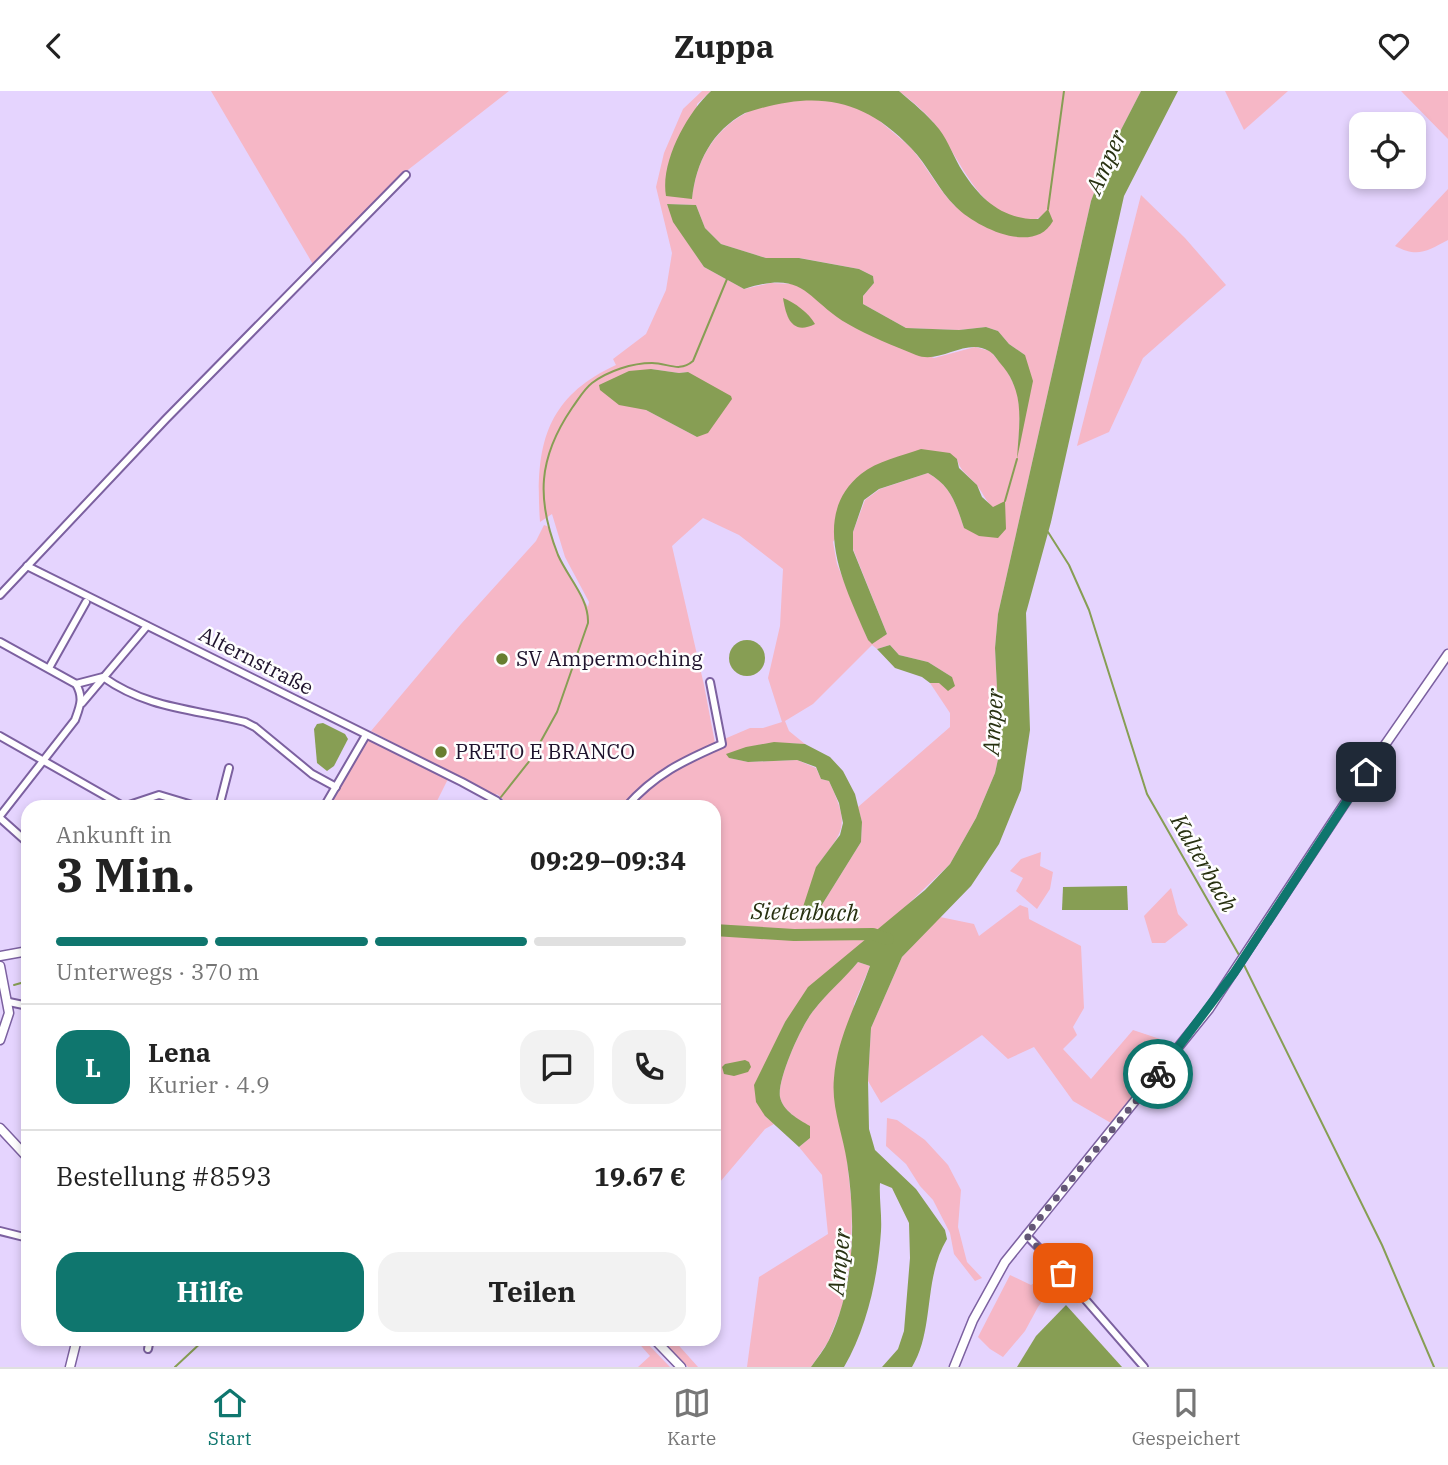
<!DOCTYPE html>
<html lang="de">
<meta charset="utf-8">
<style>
:root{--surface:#fff;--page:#f2f2f2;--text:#222;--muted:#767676;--line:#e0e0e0;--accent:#0f766e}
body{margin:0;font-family:"IBM Plex Serif",serif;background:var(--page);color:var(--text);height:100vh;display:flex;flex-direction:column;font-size:26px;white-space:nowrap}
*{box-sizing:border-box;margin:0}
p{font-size:23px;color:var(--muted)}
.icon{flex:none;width:38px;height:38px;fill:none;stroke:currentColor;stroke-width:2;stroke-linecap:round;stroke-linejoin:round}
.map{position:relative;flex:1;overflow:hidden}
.panel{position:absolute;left:21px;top:709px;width:700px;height:546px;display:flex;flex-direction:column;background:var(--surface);border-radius:21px;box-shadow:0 4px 10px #0003}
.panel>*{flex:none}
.controls{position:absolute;left:1349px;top:21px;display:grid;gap:14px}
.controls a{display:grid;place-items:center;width:77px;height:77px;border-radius:14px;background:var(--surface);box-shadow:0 4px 10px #0003;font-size:35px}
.pin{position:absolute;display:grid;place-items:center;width:60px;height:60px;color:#fff;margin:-30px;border-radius:14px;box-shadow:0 4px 10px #0006}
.courier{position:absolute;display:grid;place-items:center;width:70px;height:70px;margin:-35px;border:5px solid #0f766e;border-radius:50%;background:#fff;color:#222;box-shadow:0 2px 9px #0007}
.head em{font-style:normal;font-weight:800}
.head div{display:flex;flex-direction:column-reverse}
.head{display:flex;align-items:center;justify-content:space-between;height:119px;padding:0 35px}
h1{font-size:46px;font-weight:800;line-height:52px}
.bar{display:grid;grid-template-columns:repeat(4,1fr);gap:10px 7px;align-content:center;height:84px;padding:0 35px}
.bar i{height:9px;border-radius:5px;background:var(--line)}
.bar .active{background:var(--accent)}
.bar p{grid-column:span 4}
.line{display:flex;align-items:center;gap:18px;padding:0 35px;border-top:2px solid var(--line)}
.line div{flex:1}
.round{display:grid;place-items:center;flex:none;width:74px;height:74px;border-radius:21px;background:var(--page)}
.primary-button{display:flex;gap:14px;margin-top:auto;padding:14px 35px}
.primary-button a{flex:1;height:80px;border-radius:21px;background:var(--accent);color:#fff;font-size:28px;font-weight:800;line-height:80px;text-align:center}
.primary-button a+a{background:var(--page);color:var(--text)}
header{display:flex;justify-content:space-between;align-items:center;height:91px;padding:0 35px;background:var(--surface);font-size:32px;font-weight:800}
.tabs{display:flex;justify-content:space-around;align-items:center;height:98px;border-top:2px solid var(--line);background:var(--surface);font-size:19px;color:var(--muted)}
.tabs a{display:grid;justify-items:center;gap:4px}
.tabs .active{color:var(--accent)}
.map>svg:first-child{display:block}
</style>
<header><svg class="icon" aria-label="back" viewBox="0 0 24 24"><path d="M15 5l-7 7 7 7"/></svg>Zuppa<svg class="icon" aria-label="heart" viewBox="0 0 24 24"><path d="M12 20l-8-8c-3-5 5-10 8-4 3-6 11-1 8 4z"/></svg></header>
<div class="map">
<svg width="1448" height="1276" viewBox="0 0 1448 1276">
<rect width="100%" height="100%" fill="#e5d4fe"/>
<g fill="#f6b7c6" fill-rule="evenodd">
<path d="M211,0h298l-105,82 -90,93z"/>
<path d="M702,0h9l-14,13 -5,95c4,-38 21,-68 54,-86 30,-17 71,-22 103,-13 14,6 28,19 39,28 8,7 17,14 24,21 15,18 26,40 42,56 8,8 65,25 80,31l14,-26c-3,3 -8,8 -12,9 -46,12 -76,-57 -95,-86 -10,-17 -27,-30 -42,-42h242l-32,62 -18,48 -93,413 -3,34 5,102 -5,23 -19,45 -26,46 -165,158 -12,28 -8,66 9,8 -9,5 -51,60v-111l2,-10 -2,-3v-258h-203l-14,-13 -2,2 -124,-65 90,-107 75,-83 8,-16 5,2 10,30 29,50 1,-5 -24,-45 -13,-43 -12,8c-5,-74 4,-124 76,-157l-3,-6 33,-25 20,-44 6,-37 -16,-66 8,-34 19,-44zM667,113l29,1 9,23 16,16 45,14h34l59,11 14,7 1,7 -11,13v8l43,24 53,2 27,-3 12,4 11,13 16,11 -7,97 2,-40 -3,-21 -11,-22 -16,-18 -15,-4 -41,11 -87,-35 -39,-32 -14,-7 -23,-1 -27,6 -40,-22 -30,-45zM651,278l28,4 9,-1 9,65 -51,-27zM957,368c3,12 10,15 18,24 7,8 10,17 18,25l12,-6v27l-41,-1c-8,-24 -13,-42 -36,-55l-48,16 -15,11 -12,32v17l34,85 -19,6 -31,-76 -4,-22 45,-77zM703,427l36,17 44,34 -3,57 -12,52 14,44 -19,6h-13l-35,15 -11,-58 -32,-139zM872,554l5,4 13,-4 9,10 29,7 24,15 -22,6 20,30v14l-92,80 4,15 -1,20 -41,66 -4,-41c29,-38 34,-40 13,-86l-8,-2 -5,-11 -19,-8 -49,2 -19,-4c25,-17 46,-16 76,-14l-16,-13 -4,-10 28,-17z"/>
<path d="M1225,0h63l-44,39z"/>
<path d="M1401,0h47v48l-46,-47z"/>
<path d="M1448,98v51c-21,11 -30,18 -53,6z"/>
<path d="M1141,104l44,43 41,47 -83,73 -34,74 -32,14z"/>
<path d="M366,648l82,40 -14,28h-107z"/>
<path d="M1041,761l-1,14 13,6 -3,17 -13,20 -21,-18 7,-13 -13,-7 11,-12z"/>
<path d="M1171,797l7,26 10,11 -23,18h-13l-8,-27z"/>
<path d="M1020,814l8,3 1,11 52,27 3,62 -11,19 4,8 -14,14 28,30 42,-49 27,9 10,16 -59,68 -38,-22 -39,-54 -26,12 -26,-24 -101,68 -13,-22 3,-53 31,-71 38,-40 34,7 5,12z"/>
<path d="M858,871l12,4 -16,38 -7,157 5,45 -1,51 -9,50 -14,35 -17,25h-64l12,-90 69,-43 -6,-59 -23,-28 11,-9v-11c-12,-8 -27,-16 -30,-30 -3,-18 22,-73 34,-87 13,-17 30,-32 44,-48z"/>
<path d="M887,1027l10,2 28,20 23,25 13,25 -3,37 9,35 15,16 -7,3 -21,-27 -4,-21 -17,-33 -13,-14 -14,-22 -20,-18z"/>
<path d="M1010,1184l21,10 12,-8 10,10 -15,20 -13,24 -22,26 -13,-8 -12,-12z"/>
<path d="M635,1248h8l27,28h-32l12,-11z"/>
<path d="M661,1248h12l25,28h-10z"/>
</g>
<g fill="#879e54">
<path d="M711,0h188c14,12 28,23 40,38 10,13 15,29 24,43 18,28 41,48 75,47l10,-10 5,12c-19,35 -77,6 -97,-14 -18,-17 -28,-42 -45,-59 -50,-53 -99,-57 -166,-35 -33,18 -49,49 -53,86l-26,-3c-6,-34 21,-83 45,-105z"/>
<path d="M1141,0h37l-54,105 -73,326 -25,91 4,117 -9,60 -22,54 -28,42 -69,71 -31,71 -3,53 1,48 6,21 41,39 29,41 2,9c-24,39 -12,90 -35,128h-30l16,-18 6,-18 6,-73 -1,-35 -17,-35 -12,-5c-1,15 2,32 1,48 -3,46 -14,97 -37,136h-33c6,-9 13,-17 18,-27 26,-54 27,-119 18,-178 -4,-28 -16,-55 -13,-84 3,-40 23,-75 36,-112l-12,-4c-14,17 -31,31 -44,48 -12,14 -37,69 -34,87 3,14 18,22 30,29v12l-11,9 -34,-31 -9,-14 -2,-17 31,-63 23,-35 117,-97 25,-26 26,-46 19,-45 5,-23 -5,-102 3,-34 93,-413 18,-48z"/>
<path d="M667,113l29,1 9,23 16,16 45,14h33l60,11 14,7 1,7 -11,13v8l43,24 53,2 27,-3 12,4 11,13 16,11 8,26 -16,78c2,-36 9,-67 -17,-96 -3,-4 -7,-10 -11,-12 -23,-14 -49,14 -73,4 -22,-9 -47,-19 -68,-31 -43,-25 -42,-55 -104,-35l-40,-22 -31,-45z"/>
<path d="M783,207c11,4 26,15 32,26 -24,12 -29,-8 -32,-26z"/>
<path d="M651,278l28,4 9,-1 43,24 1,3 -24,34 -11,4 -51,-27 -27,-5 -19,-15 -1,-5 30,-14z"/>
<path d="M921,358l29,4 7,6 2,9 18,17 5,12 11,10 12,-6 1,28 -8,9 -19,-2 -15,-8c-8,-24 -13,-42 -36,-55l-49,16 -15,11 -11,32v18l34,84 -15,10 -4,-4c-21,-50 -61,-122 -7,-166 16,-13 41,-18 60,-25z"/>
<circle cx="747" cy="567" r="18"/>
<path d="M890,554l9,10 29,7 24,15 3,9 -7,5 -9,-8h-9l-8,-6 -27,-9 -18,-19z"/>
<path d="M323,632l22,11 3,5 -14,27 -7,5 -10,-8 -3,-34 3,-5z"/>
<path d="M774,651l31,2 25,13 13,14 12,23 7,28 -1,20 -41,66v8l-5,4 -10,-1 -3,-9 14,-43 24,-32 3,-12 -4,-20 -10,-22 -8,-2 -5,-12 -19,-7 -49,2 -19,-4 -3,-4 20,-7z"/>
<path d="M1127,795l1,24h-66l1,-23z"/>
<path d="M745,969l4,2 2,5 -3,5 -14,4 -10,-2 -2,-7 3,-3z"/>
<path d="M1066,1214l56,62h-105l19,-31z"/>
</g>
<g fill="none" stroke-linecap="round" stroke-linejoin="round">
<g stroke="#879e54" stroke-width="2">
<path d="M1048,118l16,-118"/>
<path d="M1005,410l12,-42"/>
<path d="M1048,441l21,33 20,45 58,184 92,161"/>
<path d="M501,706l30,-38 26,-47 31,-89c1,-25 -20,-45 -30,-68 -22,-56 -20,-97 14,-147 6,-8 12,-19 20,-25 16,-12 40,-20 60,-20 16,0 27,10 41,-2l34,-82"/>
<path d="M493,716l2,-3"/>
<path d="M1243,872l139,282 52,122"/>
<path d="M14,894l14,-4"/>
<path d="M175,1276l30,-28"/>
</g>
<path stroke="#879e54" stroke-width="12" d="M714,839l80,5 79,-1 15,5"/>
<g stroke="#7c61a0" stroke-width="10">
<g id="street">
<path d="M27,475l435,216 35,19 6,6"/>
<path d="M0,504l166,-176 240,-244"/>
<path d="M0,551l76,42c8,14 4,22 -1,36l-75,96"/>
<path d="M49,577l37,-66"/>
<path d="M76,593l27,-7c45,32 91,32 142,45l10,5 57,47 24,13"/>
<path d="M82,612l65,-77"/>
<path d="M0,645l123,70"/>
<path d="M123,716l36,-12 40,12"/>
<path d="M219,716l10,-39"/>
<path d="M324,716l42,-72"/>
<path d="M626,716c29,-33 57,-46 96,-63l-12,-62"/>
<path d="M0,727l28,25"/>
<path d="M9,911l19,4"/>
<path d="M0,1140l28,7"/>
<path d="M1026,1144l25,25 93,107"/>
<path d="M148,1258l2,-10"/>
</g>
</g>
<g stroke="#7c61a0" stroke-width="11">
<g id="secondary">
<path d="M0,865l28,-5"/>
<path d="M0,875l9,47 -9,27"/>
<path d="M0,1037l28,30"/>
<path d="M654,1248l27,28"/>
<path d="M70,1276l7,-28"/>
<path d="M954,1276l19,-47 32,-58 204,-253 146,-221 93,-134"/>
</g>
</g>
<use href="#street" stroke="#fff" stroke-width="6"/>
<use href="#secondary" stroke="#fff" stroke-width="8"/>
</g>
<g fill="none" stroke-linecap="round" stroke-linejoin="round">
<path stroke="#645776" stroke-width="7" stroke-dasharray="0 12.6" d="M1063,1182l-37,-38 132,-161"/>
<path stroke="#0f766e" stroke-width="9" d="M1158,983l76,-101 132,-201"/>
</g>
<g fill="#677e30" stroke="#fefefe" stroke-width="2.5">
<circle cx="502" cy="568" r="7"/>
<circle cx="441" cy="661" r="7"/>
</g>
<g text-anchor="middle" stroke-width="5" stroke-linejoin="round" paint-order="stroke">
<g font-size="21" fill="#1f132d" stroke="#fefefe" text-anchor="start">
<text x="516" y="575">SV Ampermoching</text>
<text x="455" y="668">PRETO E BRANCO</text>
</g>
<g font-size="21" fill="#1f132d" stroke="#fefefe">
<text transform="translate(256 570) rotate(27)" y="7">Alternstraße</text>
</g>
<g font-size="23" font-style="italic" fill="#273010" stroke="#fefefe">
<text transform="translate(1106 71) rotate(-66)" y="8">Amper</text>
<text transform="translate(993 631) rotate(-86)" y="8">Amper</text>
<text transform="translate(1204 772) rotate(60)" y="8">Kalterbach</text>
<text transform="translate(805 821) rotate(1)" y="8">Sietenbach</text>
<text transform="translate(839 1171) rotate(-84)" y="8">Amper</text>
</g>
</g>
</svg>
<div class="controls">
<a><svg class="icon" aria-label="locate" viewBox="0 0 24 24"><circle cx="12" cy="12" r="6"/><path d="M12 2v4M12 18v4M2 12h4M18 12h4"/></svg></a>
</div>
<div class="pin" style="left:1063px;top:1182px;background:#ea580c"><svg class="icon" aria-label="bag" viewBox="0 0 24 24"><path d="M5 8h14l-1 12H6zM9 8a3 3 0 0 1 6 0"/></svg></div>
<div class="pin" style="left:1366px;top:681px;background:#1f2937"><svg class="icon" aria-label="home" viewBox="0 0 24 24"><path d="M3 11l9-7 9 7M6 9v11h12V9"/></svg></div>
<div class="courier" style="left:1158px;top:983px"><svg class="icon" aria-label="bike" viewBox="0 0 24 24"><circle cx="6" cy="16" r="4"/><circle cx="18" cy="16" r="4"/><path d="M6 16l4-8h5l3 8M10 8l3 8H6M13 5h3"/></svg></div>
<section class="panel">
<div class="head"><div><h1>3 Min.</h1><p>Ankunft in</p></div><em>09:29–09:34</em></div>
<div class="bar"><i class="active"></i><i class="active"></i><i class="active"></i><i></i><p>Unterwegs · 370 m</p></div>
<div class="line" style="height:126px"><b class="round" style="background:var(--accent);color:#fff">L</b><div><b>Lena</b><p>Kurier · 4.9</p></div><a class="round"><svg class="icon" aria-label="chat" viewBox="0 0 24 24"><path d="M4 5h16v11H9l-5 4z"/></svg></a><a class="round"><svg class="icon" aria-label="phone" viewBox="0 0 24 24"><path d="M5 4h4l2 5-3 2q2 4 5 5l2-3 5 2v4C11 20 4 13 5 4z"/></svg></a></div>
<div class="line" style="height:91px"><div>Bestellung #8593</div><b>19.67 €</b></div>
<div class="primary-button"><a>Hilfe</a><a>Teilen</a></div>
</section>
</div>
<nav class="tabs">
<a class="active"><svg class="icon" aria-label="home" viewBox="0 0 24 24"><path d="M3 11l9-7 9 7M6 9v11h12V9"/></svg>Start</a>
<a><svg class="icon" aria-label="map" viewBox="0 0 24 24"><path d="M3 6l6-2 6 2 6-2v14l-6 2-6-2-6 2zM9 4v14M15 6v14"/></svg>Karte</a>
<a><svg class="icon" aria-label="saved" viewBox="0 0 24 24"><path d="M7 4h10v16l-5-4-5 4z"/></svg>Gespeichert</a>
</nav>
